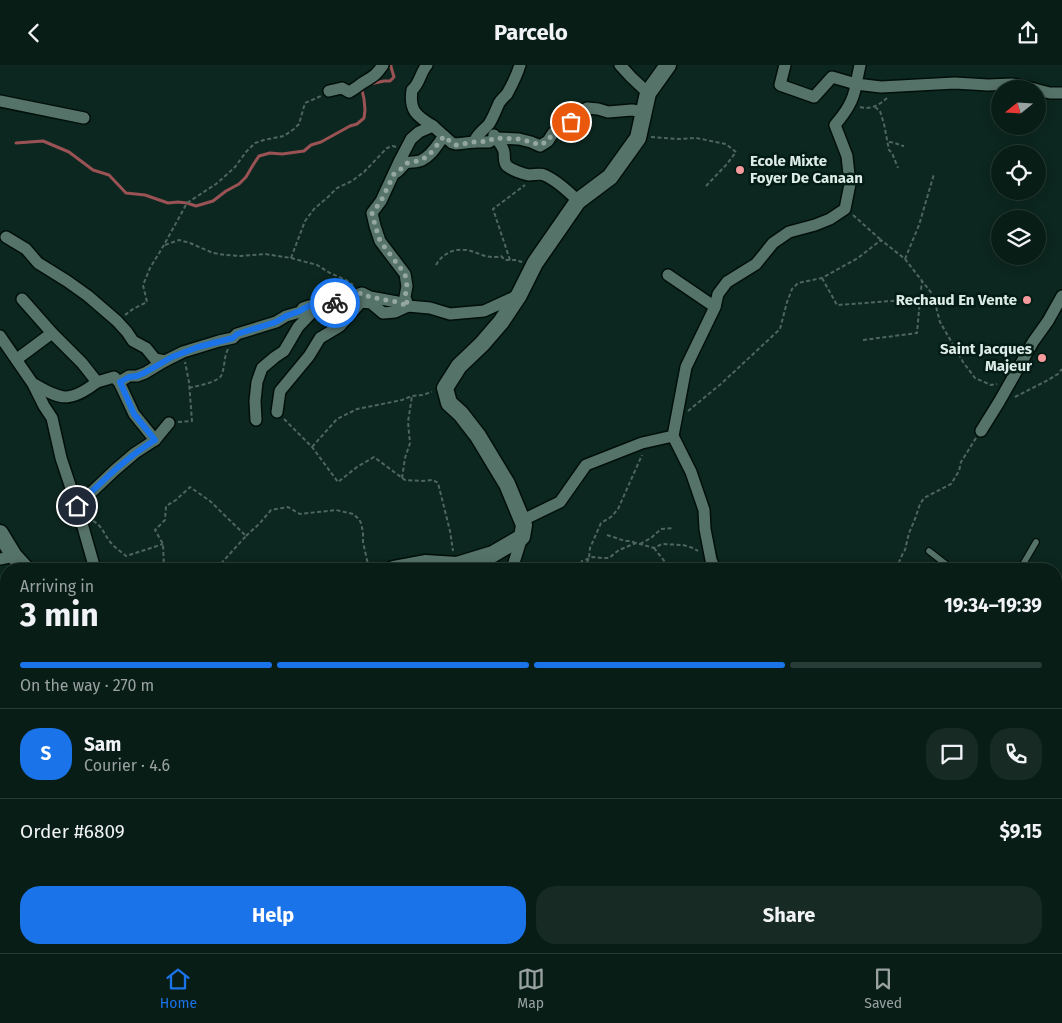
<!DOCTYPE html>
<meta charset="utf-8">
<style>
:root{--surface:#091d17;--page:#172a24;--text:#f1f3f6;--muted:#99a2a1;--line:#293b36;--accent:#1a73e8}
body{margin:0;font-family:"Fira Sans",sans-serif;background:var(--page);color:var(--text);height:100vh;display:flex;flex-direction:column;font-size:19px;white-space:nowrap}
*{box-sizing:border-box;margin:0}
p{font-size:16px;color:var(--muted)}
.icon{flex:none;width:28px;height:28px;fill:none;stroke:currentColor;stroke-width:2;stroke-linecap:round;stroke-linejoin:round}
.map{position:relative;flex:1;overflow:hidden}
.side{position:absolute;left:0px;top:498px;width:1062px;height:391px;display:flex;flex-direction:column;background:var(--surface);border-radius:20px 20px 0 0;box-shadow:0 2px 12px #0003,0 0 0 1px var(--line)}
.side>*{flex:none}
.needle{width:32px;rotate:252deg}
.tools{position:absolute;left:991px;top:15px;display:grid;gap:10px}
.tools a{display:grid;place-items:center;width:55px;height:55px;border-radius:50%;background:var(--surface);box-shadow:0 2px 12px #0003,0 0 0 1px var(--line);font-size:25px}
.pin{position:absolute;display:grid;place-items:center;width:42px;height:42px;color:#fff;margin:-21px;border:2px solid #fff;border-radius:50%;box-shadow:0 1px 5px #0007}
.courier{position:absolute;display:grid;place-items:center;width:50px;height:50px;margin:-25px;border:4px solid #1a73e8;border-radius:50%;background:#fff;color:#222;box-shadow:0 1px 6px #0007}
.head em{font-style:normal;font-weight:700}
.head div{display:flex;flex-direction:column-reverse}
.head{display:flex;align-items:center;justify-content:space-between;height:85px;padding:0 20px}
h1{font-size:32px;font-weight:700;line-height:38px}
.bar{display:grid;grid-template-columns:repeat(4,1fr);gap:8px 5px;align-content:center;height:60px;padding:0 20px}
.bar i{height:6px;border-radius:4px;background:var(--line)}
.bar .selected{background:var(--accent)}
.bar p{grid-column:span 4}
.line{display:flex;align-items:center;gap:12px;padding:0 20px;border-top:1px solid var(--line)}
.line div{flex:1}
.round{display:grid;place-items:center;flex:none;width:52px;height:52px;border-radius:20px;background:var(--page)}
.action{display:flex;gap:10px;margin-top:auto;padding:10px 20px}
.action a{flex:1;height:58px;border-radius:20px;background:var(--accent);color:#fff;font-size:20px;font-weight:700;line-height:58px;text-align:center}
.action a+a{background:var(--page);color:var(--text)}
header{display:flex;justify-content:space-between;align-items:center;height:65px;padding:0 20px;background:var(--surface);font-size:22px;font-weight:700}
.dock{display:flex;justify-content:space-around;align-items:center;height:70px;border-top:1px solid var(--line);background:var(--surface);font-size:14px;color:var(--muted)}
.dock a{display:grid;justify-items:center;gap:2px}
.dock .selected{color:var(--accent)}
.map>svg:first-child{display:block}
</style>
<header><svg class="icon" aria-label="back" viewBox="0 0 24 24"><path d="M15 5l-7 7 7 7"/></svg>Parcelo<svg class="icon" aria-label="share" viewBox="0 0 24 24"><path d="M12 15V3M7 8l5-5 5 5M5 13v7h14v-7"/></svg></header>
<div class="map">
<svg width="1062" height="888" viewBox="0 0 1062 888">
<rect width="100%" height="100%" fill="#0c271f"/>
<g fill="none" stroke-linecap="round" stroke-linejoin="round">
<g stroke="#9a5255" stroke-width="3">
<path d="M370,19l14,-3h6l4,-4 -3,-10v-2"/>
<path d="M16,78l27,-2 26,11 24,18 16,5 17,18 19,2 23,8 10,-1 9,1 9,3 17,-5 13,-10 13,-7 7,-7 7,-12 6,-9 11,-3 12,1 22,-3 7,-6 10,-3 29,-16 7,-2 7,-6 1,-8 -1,-11 -2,-9 3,-3"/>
</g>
<g stroke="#000f09" stroke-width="8">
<g id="lane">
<path d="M929,486l23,18"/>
<path d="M1022,504v-3l14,-24"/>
<path d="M1056,551l6,1"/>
<path d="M1056,685l6,3"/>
<path d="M1056,801l6,6"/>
</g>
</g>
<g stroke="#000f09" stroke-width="14">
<g id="street">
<path d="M427,0c-7,8 -7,18 -15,25 -3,20 4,26 21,36"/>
<path d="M620,0l11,12 17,16"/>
<path d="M860,0l-4,19 25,3 74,-4 33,2 25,-1 22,5"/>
<path d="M1038,25l12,3h12"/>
<path d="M329,26l13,-3 7,4c6,-3 10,-7 15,-10 10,-6 12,-7 19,-17"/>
<path d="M0,36l84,17"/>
<path d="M494,70c3,6 9,10 10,17 1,5 -1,10 3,14 5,4 16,8 22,9 5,0 11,-2 15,0 12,5 25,17 34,26"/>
<path d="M474,77h15l6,-4 24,1 12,3 9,4 8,-5 5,-8 13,-5 14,-16 7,-4 11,1 10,3 24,-2 12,2"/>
<path d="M397,107c3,-2 6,-7 9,-9 4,-2 11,0 16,-3 10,-5 15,-15 22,-24"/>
<path d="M6,172l20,12 12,14 29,18 21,15 29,25 10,11 6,9 13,7 9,11 10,2 18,-9 36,-11 14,-3 4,-4 39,-12 10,-6 14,-4 3,-4 6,-2 33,-5 17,-7 3,-1 8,4 27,5 11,4"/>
<path d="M668,210l47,32"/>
<path d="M22,234l30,34 30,30 15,19 17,-5 5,5 15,32 21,26"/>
<path d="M408,241l-3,-9 2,-11 -2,-12 -25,-33 -5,-15 -3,-13 9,-12 18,-39 12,-23 8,-7 14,-6 19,17 4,1 18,-2c4,-9 9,-11 15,-18 4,-6 7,-14 10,-21 2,-3 5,-6 8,-9 5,-9 10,-19 13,-29"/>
<path d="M0,271l33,48 11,22 8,12 9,40 16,48 18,63"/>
<path d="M17,294l35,-26"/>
<path d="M119,317l10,-6h8l8,-3 20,-12"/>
<path d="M34,319c27,16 36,19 63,-2"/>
<path d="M277,347l3,-21 29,-35 11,-18 20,-12 21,-24 10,1 12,10 12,-1 13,-6 22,2 20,6 34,-3 35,-16"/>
<path d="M256,355l-1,-19 2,-19 5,-14 13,-11 9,-6 14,-24 21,-22"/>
<path d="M981,366l18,-29 34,-60 15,-21 14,-25"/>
<path d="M673,371l18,36 13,38 1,19 6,31 4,9"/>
<path d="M77,441l38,-36 20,-17 20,-13 14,-17"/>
<path d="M524,460l3,-7 33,-16 26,-37 56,-22 31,-7 13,-69 29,-60 3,-13 9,-12 29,-18 17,-21 16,-11 26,-7 15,-6 15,-10 5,-25 -3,-28 -12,-31c10,-12 19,-24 21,-41l-24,-7 -18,20 -34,-12 5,-20"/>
<path d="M0,494l14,-3"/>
<path d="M512,504l10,-32"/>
<path d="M0,662h2"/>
<path d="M350,882l2,6"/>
<path d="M209,888l4,-6"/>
<path d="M463,888v-6"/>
</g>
</g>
<g stroke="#000f09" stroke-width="19">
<g id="secondary">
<path d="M0,468l14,23 12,13"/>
<path d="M393,504l32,-6 32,2 36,-11 29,-17 2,-12 -17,-41 -29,-48 -17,-22 -12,-11 -4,-15 14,-22 23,-22 19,-22 18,-27 16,-32 43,-62 32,-24 28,-39 10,-45 20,-28"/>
</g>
</g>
<g stroke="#4f665f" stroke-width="2" stroke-dasharray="4 2.5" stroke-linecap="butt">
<path d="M860,42c11,3 19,-2 27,-9"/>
<path d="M875,42l5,4 4,13 5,26 3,3 6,15"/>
<path d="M651,72l28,2 17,-1 30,6 10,8 -9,12 -21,22"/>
<path d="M889,77c6,0 9,3 15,4"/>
<path d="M853,150l28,25"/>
<path d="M165,180l14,-5 11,3 23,10 12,2 16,1 24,-2 26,4 26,7 13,8 16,7 7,5"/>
<path d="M291,193l14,-37 9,-12 14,-12 9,-9 15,-7 12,-9 23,-24 6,-2 3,1"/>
<path d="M905,194l14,-34 15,-51"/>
<path d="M510,195l-17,-51 32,-24"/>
<path d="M436,200c6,-11 18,-17 30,-15 9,1 17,7 27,7 2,0 5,0 8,-1l4,4h10l7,2"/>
<path d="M822,213l15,27 83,-6 2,-18"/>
<path d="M125,250l8,-6 14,-7 -4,-17 7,-17 14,-23 23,-42 29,-19 8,-7 11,-10 11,-15 9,-9 9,-3 20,-4 10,-7 5,-5 6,-21 16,-7"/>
<path d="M863,275l54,-7 3,-34"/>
<path d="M189,323c8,-2 31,-6 33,-14 3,-9 2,-17 6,-25"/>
<path d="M1015,332l33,-17 10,-6 4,-5"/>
<path d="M688,346l34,-28 58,-54 7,-27 5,-13 6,-6 24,-5 36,-20 23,-18 24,19 28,36 7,27 23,40 12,16 16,7 6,-1"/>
<path d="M284,354l28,28 26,35 19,-15 17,-10 31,23 16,1 12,-1 5,3 12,48 3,20"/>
<path d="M178,357l14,-1 -3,-39 -4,-20"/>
<path d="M312,382l25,-28 20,-10 45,-9 10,-4 10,-1 10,-3"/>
<path d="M402,413l3,-20 5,-15 -2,-21 4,-26"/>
<path d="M93,456c10,5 12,16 19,23 4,5 10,8 14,12l37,-12"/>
<path d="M607,470l18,6h5l6,2"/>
<path d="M246,471l14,-13 11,-13 17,-3 12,7 36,-4 17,4 6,5 2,4 2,9v10l6,27"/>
<path d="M640,479l11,-6 10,-9 13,-1"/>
<path d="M654,483l15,19"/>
<path d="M724,500l16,1 24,-2 9,3 5,-1 4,3"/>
<path d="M164,504l-1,-25 -8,-14 10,-10 1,-14 10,-6 14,-13 20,14 36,35 -30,33"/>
<path d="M577,504l5,-8 11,-4 9,1h7l10,-8 17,-7 18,5 8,-4 21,1 10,3 5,3"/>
<path d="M584,504l5,-11 1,-10 11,-25 10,-6 7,-8 24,-54"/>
<path d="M809,504l8,-1 5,-2 15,3"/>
<path d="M896,504l7,-16 2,-3 4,-17 6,-14 5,-15 4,-6 27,-14 8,-13 2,-9 15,-24"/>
<path d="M0,843l6,-2"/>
</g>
<use href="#lane" stroke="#567369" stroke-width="5.5"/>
<use href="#street" stroke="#567369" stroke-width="11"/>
<use href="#secondary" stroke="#567369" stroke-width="16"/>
</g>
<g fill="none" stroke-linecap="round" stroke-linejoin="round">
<path stroke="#94a7a0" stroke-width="5" stroke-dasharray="0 9" d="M335,238l12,-3 12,-6 3,-1 8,4 27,5 11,4 -3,-9 2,-11 -2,-12 -25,-33 -5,-16 -3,-12 9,-12 13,-27 6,-4 6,-7c23,-2 25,-11 38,-27l8,7 4,2 18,-3 15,-1 5,-3 25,1 12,3 9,3 8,-4 5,-8 13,-5 5,-6"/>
<path stroke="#1a73e8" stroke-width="6" d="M77,441c26,-25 47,-47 78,-66l-21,-26 -14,-32 9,-5 8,-1 7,-3 28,-16 26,-10 35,-9 4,-4 39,-12 10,-6 14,-5 3,-2 6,-3 26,-3"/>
</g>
<g fill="#f59b9d" stroke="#031d16" stroke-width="2">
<circle cx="740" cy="105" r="5"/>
<circle cx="1027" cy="235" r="5"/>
<circle cx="1042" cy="293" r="5"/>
</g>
<g text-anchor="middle" stroke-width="5" stroke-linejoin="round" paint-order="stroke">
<g font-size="15" font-weight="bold" fill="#ddece6" stroke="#031d16" text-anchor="end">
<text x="750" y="101" text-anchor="start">Ecole Mixte<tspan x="750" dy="17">Foyer De Canaan</tspan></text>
<text x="1017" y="240">Rechaud En Vente</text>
<text x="1032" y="289">Saint Jacques<tspan x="1032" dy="17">Majeur</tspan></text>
</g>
</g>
</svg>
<div class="tools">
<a><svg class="needle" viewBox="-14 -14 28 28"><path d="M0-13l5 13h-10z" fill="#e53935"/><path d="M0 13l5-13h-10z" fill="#99a2a1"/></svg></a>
<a><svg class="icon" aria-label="locate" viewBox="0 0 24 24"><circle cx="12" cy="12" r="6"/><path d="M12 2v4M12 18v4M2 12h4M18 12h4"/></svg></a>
<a><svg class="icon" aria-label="layers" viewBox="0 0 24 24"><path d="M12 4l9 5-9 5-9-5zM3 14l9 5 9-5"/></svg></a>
</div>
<div class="pin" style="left:571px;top:57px;background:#ea580c"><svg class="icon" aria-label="bag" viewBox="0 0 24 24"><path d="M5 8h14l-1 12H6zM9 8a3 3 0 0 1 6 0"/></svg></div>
<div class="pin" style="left:77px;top:441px;background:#1f2937"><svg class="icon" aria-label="home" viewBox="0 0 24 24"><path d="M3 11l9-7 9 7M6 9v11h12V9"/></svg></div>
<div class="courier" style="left:335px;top:238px"><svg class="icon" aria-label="bike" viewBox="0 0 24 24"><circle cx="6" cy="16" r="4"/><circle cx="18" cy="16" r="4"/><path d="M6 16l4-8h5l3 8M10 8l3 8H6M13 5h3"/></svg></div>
<section class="side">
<div class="head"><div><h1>3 min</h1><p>Arriving in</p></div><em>19:34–19:39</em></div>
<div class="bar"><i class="selected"></i><i class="selected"></i><i class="selected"></i><i></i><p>On the way · 270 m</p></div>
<div class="line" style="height:90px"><b class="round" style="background:var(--accent);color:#fff">S</b><div><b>Sam</b><p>Courier · 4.6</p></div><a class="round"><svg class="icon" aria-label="chat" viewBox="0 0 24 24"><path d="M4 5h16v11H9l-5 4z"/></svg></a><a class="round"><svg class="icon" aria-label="phone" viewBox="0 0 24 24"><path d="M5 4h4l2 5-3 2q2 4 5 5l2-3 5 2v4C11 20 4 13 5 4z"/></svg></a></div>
<div class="line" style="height:65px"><div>Order #6809</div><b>$9.15</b></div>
<div class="action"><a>Help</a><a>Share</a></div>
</section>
</div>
<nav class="dock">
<a class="selected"><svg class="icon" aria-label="home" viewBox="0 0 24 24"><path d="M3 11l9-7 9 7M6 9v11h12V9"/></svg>Home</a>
<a><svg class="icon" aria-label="map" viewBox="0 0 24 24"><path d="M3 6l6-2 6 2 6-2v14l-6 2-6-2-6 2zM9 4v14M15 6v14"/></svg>Map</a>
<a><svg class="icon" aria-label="saved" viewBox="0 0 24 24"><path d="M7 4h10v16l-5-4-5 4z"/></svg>Saved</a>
</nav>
